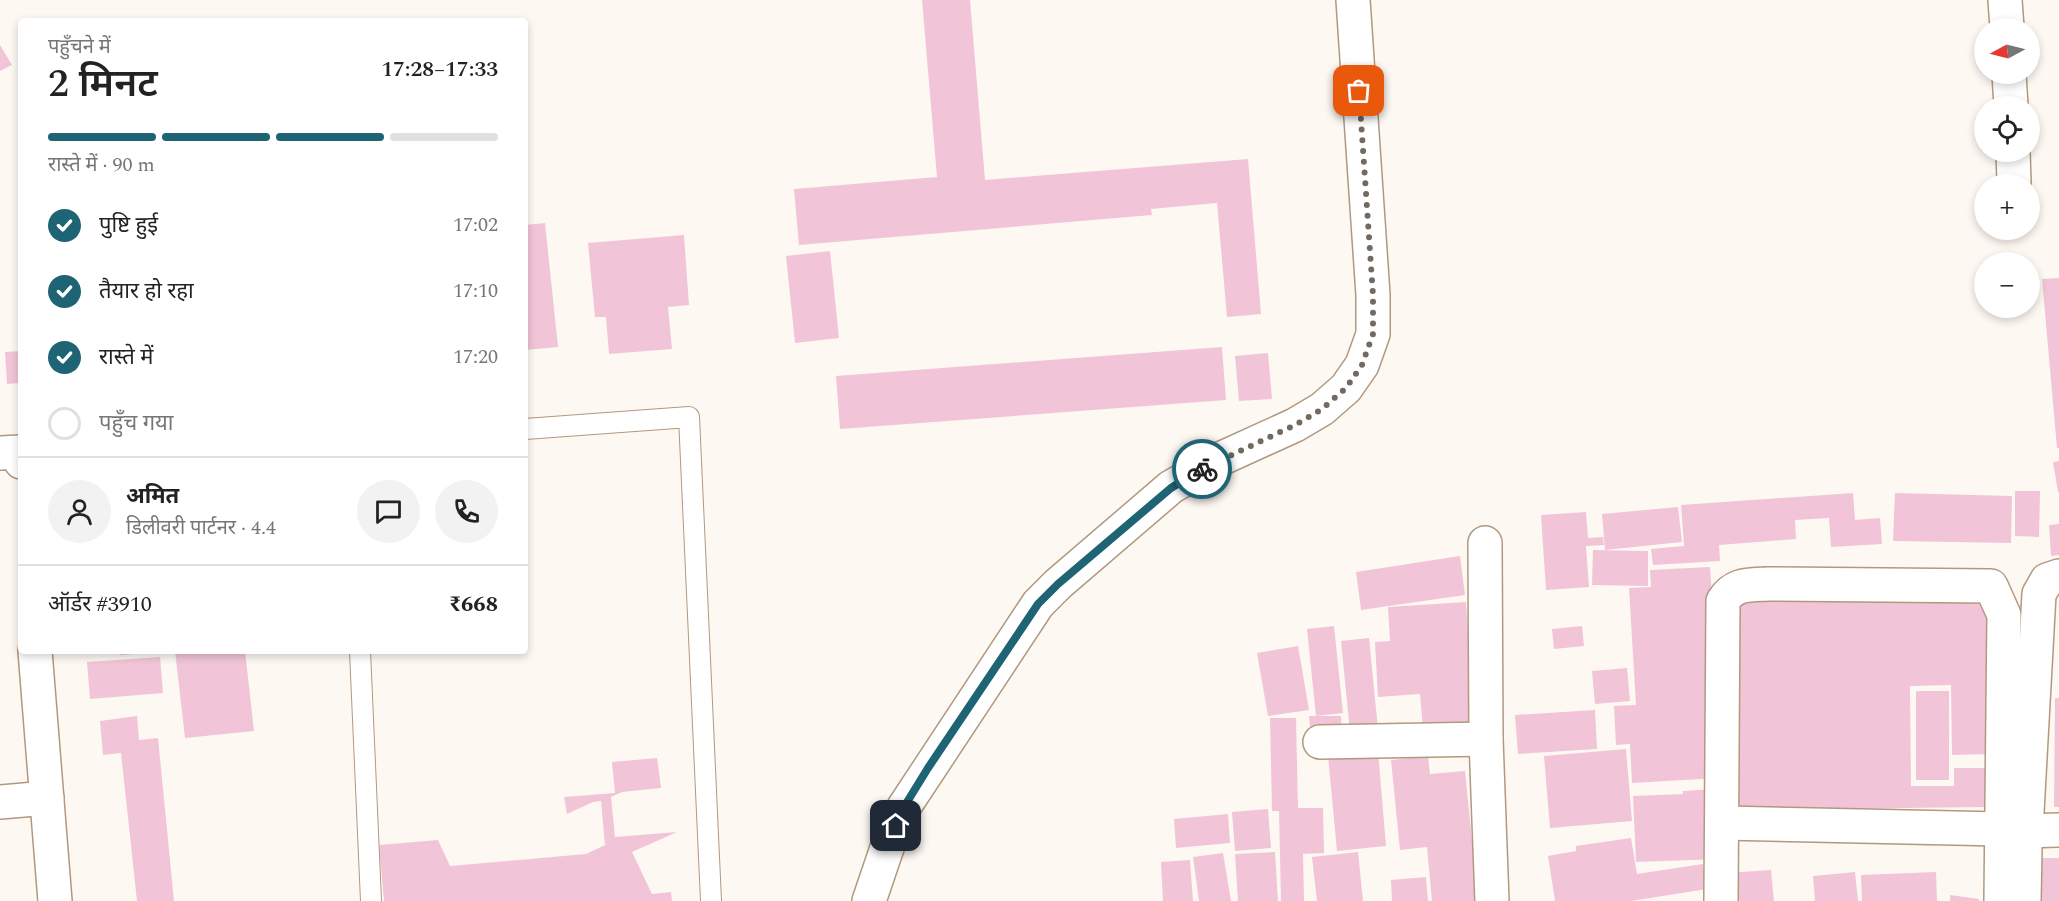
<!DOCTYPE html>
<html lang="hi">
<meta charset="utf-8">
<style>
:root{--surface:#fff;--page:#f2f2f2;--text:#222;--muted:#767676;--line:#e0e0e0;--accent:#1e6474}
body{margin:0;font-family:Spectral,"Noto Sans Devanagari",serif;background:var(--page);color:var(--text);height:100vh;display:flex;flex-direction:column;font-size:22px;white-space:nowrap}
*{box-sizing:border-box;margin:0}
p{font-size:20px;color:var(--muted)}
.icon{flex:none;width:33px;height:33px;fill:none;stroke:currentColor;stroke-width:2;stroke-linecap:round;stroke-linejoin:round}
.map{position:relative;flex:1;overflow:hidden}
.sheet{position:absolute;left:18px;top:18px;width:510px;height:636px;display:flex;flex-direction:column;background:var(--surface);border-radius:6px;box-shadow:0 3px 9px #0003}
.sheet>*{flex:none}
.needle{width:39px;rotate:263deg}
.controls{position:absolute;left:1974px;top:18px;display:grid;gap:12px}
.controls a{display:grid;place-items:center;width:66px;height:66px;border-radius:50%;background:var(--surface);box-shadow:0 3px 9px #0003;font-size:30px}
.pin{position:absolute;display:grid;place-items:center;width:51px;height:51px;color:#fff;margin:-26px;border-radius:12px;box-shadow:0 3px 9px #0006}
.courier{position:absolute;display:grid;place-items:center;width:60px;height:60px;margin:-30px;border:4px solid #1e6474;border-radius:50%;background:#fff;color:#222;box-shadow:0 2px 8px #0007}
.head em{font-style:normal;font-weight:600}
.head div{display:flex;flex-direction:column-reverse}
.head{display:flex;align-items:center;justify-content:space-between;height:102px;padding:0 30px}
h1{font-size:39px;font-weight:600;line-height:45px}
.bar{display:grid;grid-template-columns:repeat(4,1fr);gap:9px 6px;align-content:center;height:72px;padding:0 30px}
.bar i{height:8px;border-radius:4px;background:var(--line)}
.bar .on{background:var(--accent)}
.bar p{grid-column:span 4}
.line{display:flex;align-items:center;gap:15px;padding:0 30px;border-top:2px solid var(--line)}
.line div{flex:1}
.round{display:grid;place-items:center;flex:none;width:63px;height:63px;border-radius:32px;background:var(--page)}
ol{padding:0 30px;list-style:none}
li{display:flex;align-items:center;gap:18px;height:66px}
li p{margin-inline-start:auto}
li .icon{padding:6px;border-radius:50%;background:var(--accent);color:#fff;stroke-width:4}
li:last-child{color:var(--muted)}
li i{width:33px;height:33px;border:3px solid var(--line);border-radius:50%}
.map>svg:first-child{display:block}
</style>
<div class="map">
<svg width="2059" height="901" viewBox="0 0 2059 901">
<rect width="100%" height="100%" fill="#fef8f3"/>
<g fill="#f1c5d7">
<path d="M922,0h48l15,180 263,-21 13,155 -34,3 -10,-114 -66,6 1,6 -353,30 -5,-56 143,-12z"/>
<path d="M0,45l12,20 -12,6z"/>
<path d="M545,223l13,124 -33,3v-125z"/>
<path d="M684,235l5,70 -21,2 4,42 -63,5 -3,-37h-11l-7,-74z"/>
<path d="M830,251l9,87 -44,5 -9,-87z"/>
<path d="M2059,278v170h-2l-15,-169z"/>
<path d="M1222,347l4,53 -386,29 -4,-53z"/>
<path d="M21,351v32l-14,1 -2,-32z"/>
<path d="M1268,353l4,46 -33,2 -4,-45z"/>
<path d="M2059,461v31h-1l-5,-30z"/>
<path d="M2015,491h25l-1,46 -24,-1z"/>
<path d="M1853,493l2,27 25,-2 2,26 -51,3 -2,-29 -34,2 1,19 -77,6 1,16 -67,4 -2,-16 33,-3 -3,-41z"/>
<path d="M1895,493l117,3 -1,47 -118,-2z"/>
<path d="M1678,507l4,35 -77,8 -3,-36z"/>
<path d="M1586,512l2,26 15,-1 1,8 -18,1 3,41 -43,3 -5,-75z"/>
<path d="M2059,524v31l-8,1 -2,-31z"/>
<path d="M1593,550l55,1v35l-56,-1z"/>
<path d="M1460,556l5,39 -104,15 -5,-38z"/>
<path d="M1710,567l5,75 3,136 -86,5 -2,-39 -14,1 -2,-39 22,-1 -7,-117 22,-1 -1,-17z"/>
<path d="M1989,599l2,155 -39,1 -1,-70 -41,1 1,100h43v-18h32v39l-252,3 -3,-208z"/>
<path d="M1466,602l8,124 -51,3 -3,-35 -42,3 -3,-55 15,-1 -2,-34z"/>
<path d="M1334,626l9,87 -27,3 -9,-87z"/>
<path d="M1582,626l2,20 -30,3 -2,-20z"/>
<path d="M1369,638l9,91 -28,3 -9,-91z"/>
<path d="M1298,646l11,64 -41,6 -11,-63z"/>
<path d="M119,651h29v2l-28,2z"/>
<path d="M175,651h70l9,80 -69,7z"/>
<path d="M160,657l3,36 -73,6 -3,-37z"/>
<path d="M1627,668l3,33 -35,3 -3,-33z"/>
<rect x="1916" y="691" width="33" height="89"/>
<path d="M2055,698h4v109h-5z"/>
<path d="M1595,710l2,39 -79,5 -3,-39z"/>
<path d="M137,716l2,24 19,-2 16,163h-37l-16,-148 -18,2 -3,-34z"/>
<path d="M1309,716h32l1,18 -31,1z"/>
<path d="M1270,718h26l2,90h25l1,45 -21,1 1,47h-23l-2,-90h-7z"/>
<path d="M1626,749l6,72 -82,7 -6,-72z"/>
<path d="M1378,751l8,95 -49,5 -9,-95z"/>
<path d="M1428,756l2,18 35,-3 13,130h-46l-5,-54 -27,3 -9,-90z"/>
<path d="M657,758l4,30 -39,4 -11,5 4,40 62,-5 -45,20 20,42 19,-2 1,9h-288l-5,-56 59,-5 12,26 136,-12 19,-9 -4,-44 -8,1 -26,12 -3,-17 51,-4 -3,-31z"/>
<path d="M1716,789l3,70 -83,3 -3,-66 50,-2v-3z"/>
<path d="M1268,809l3,39 -36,3 -3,-39z"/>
<path d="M1228,814l2,29 -54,5 -2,-29z"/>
<path d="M1631,838l6,36 66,-10 4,25 -76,12h-76l-7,-45 28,-5v-5z"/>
<path d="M1275,852l3,49h-40l-3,-47z"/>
<path d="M1358,852l5,49h-46l-5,-44z"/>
<path d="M1223,853l8,48h-32l-6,-44z"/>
<path d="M2040,858h19v43h-18z"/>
<path d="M1190,860l3,41h-30l-2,-39z"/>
<path d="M1771,870l3,31h-45l-3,-28z"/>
<path d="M1855,872l3,29h-43l-2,-25z"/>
<path d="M1936,872l1,29h-75l-1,-26z"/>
<path d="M1426,877l2,24h-36l-1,-21z"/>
<path d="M1950,895l29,4v2h-29z"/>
</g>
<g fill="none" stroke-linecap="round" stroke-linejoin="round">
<g stroke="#b2987f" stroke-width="22">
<g id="service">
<path d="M525,429l164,-12 22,484"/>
<path d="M360,651l11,250"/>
</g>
</g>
<g stroke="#b2987f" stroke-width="36">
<g id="minor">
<path d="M2005,0l2,28"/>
<path d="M2009,74l2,32"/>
<path d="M2013,152l1,30"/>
<path d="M0,453l20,-1 1,10"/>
<path d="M1485,543l1,196 6,162"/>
<path d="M35,651l20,250"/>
<path d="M1320,742l166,-3"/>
<path d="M0,802l47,-4"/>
<path d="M1723,823l278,6"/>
<path d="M2025,831l34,-1"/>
<path d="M869,901l19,-56 16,-38 134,-203 20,-20 113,-97 47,-27 77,-35 27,-16 24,-21 16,-23 11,-31v-39l-20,-295"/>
<path d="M1721,901l2,-300c11,-18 26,-16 45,-17l223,2 13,29 -3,286"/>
<path d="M2024,901l1,-53 14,-254 8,-14 12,-4"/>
</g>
</g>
<use href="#service" stroke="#fff" stroke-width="20"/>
<use href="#minor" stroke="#fff" stroke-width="33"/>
</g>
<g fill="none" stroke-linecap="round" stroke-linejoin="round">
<path stroke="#726a61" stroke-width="6" stroke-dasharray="0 10.8" d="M1202,469l93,-44 27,-16 24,-21 16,-23 11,-31v-39l-14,-204"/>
<path stroke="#1e6474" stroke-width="8" d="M896,826l8,-19 24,-39 110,-164 20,-20 113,-96 31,-19"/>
</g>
</svg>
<div class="controls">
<a><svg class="needle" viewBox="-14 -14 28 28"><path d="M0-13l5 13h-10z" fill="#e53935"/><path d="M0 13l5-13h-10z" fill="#767676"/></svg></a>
<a><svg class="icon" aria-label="locate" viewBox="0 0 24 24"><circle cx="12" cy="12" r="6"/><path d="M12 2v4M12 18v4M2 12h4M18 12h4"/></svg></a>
<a>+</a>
<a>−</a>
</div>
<div class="pin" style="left:1359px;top:91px;background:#ea580c"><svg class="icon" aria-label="bag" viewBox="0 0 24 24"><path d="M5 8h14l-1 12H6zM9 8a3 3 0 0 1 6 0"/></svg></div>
<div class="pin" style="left:896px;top:826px;background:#1f2937"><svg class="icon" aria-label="home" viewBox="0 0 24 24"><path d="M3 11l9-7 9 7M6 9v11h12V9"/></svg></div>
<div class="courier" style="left:1202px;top:469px"><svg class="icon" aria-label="bike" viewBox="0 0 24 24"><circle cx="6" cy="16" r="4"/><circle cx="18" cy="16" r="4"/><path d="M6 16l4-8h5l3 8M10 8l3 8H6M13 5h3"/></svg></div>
<section class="sheet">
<div class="head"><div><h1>2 मिनट</h1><p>पहुँचने में</p></div><em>17:28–17:33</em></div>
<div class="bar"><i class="on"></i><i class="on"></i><i class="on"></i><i></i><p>रास्ते में · 90 m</p></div>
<ol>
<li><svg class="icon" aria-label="check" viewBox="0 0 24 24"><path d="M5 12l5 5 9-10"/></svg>पुष्टि हुई<p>17:02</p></li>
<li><svg class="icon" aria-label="check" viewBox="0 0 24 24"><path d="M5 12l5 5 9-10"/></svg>तैयार हो रहा<p>17:10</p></li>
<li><svg class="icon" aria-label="check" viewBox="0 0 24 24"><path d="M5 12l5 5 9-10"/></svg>रास्ते में<p>17:20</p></li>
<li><i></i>पहुँच गया</li>
</ol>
<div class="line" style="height:108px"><a class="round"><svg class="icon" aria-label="person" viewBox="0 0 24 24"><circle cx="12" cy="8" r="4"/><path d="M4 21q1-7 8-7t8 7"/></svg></a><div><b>अमित</b><p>डिलीवरी पार्टनर · 4.4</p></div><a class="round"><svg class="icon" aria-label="chat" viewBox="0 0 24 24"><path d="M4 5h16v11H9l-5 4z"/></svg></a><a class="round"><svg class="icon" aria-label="phone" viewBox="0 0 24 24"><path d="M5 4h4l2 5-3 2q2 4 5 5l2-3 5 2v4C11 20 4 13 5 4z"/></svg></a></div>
<div class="line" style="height:78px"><div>ऑर्डर #3910</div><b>₹668</b></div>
</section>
</div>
